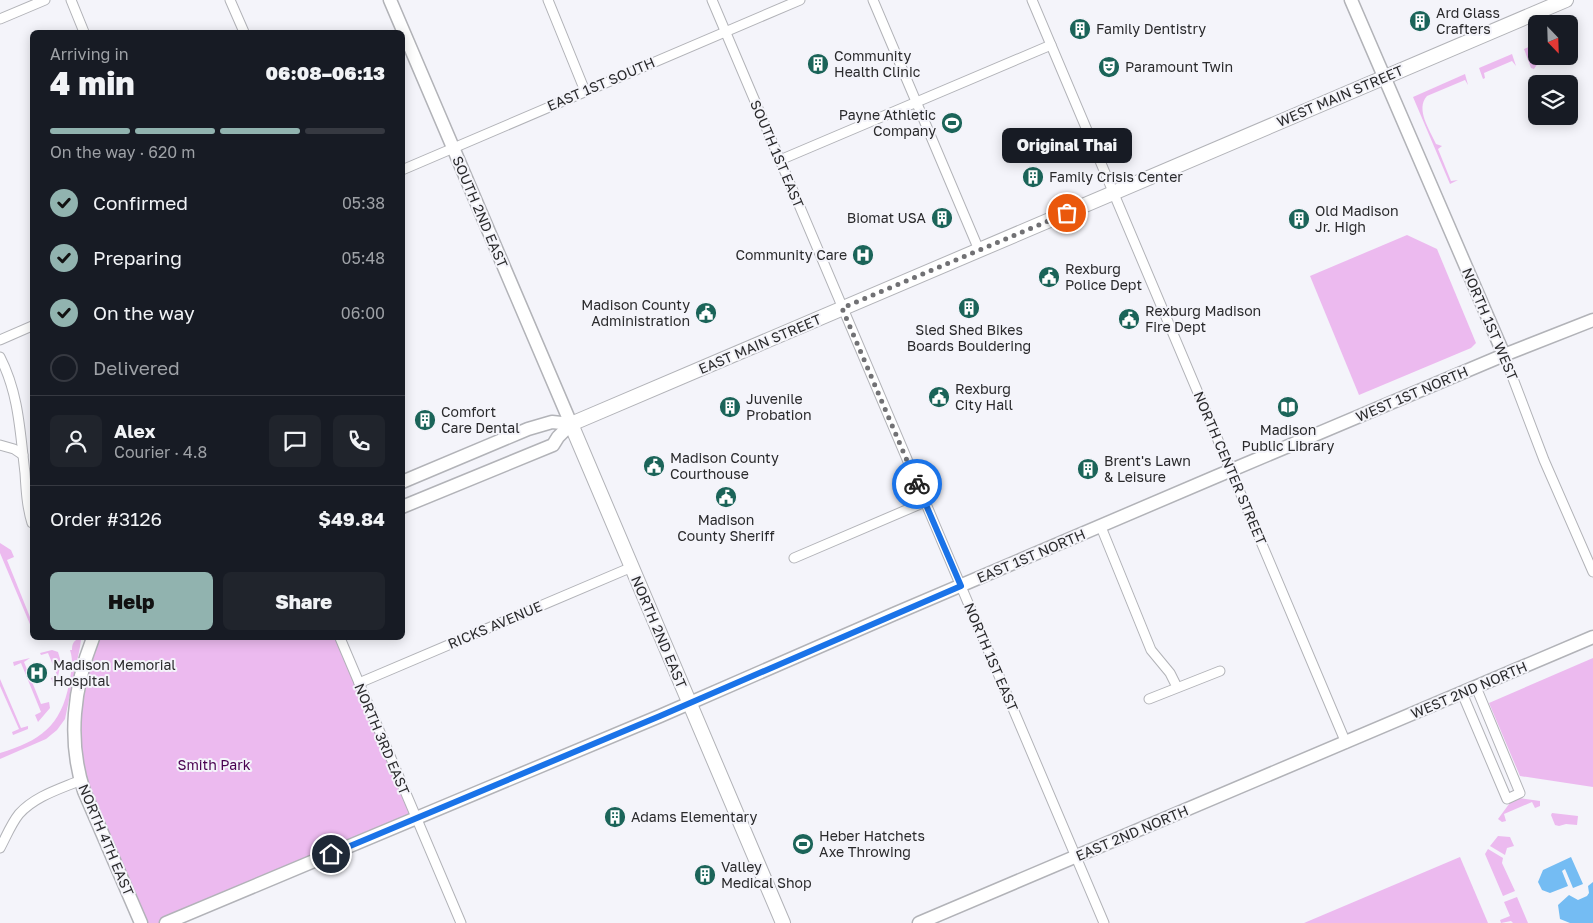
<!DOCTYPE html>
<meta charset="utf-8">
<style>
:root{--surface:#171b24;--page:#20242c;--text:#f1f3f6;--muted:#9ea1a6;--line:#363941;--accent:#91b3af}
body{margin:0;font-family:"Golos Text",sans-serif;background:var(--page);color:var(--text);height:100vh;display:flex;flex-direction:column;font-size:19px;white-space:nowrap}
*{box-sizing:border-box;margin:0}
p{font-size:16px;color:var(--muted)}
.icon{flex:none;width:28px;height:28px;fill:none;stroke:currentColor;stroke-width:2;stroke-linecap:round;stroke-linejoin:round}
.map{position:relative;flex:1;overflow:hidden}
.drawer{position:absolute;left:30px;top:30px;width:375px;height:610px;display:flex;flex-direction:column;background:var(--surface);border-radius:8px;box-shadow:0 2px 12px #0003}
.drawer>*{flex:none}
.needle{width:32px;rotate:157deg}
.controls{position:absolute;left:1528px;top:15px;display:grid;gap:10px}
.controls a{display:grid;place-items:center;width:50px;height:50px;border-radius:8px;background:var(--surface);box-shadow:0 2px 12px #0003;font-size:25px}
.pin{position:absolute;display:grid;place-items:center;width:42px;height:42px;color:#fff;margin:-21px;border:2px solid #fff;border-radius:50%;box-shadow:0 1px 5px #0007}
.courier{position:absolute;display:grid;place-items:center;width:50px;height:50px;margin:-25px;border:4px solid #1a73e8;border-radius:50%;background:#fff;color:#222;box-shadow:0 1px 6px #0007}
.bubble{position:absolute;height:35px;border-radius:8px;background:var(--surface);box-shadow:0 2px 12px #0003;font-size:16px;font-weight:800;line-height:35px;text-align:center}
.overview em{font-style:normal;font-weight:800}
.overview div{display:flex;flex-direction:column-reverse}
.overview{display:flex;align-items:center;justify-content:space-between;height:85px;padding:0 20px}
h1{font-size:32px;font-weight:800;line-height:38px}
.bar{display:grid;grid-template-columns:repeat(4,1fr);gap:8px 5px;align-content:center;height:60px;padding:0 20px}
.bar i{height:6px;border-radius:4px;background:var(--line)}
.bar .selected{background:var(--accent)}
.bar p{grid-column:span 4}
.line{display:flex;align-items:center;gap:12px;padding:0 20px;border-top:1px solid var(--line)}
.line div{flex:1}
.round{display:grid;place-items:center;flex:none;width:52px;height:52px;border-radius:8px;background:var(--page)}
ol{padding:0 20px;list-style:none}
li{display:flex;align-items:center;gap:15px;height:55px}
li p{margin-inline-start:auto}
li .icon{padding:5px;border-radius:50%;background:var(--accent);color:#111;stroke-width:4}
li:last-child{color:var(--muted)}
li i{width:28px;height:28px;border:2px solid var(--line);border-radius:50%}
.primary-button{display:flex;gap:10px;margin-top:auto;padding:10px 20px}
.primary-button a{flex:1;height:58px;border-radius:8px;background:var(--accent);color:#111;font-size:20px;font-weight:800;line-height:58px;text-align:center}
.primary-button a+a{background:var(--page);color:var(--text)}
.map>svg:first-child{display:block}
</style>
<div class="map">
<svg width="1593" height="923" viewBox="0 0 1593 923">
<rect width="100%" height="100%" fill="#f4f4fa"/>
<g fill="#ecbaef">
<path d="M1531,46l7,17 -4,6 -3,-1 -7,-19z"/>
<path d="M1512,54l4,12 -4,-5 -28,12 1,5 -2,1 -4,-11z"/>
<path d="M1465,74l3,11 -3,-5 -38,16c-12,13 3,34 9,48l6,2 -4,3 13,32 7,-1 -8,4 -37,-87z"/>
<path d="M1407,235l30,14 39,94 -5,5 -112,47 -49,-119z"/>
<path d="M0,543l11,7 3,7 -7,3 25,62v7l-32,-76z"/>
<path d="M79,638l2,1 -1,8 -15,72 -8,11 -11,9 -46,20v-6c40,-12 61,-27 69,-69 2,-12 5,-22 1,-34h2c0,-7 2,-9 7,-12z"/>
<path d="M94,638h246l76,180 -249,105h-26l-43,-101 -24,-88z"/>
<path d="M52,650l6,2 3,10 -5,24h-2l-3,-8 6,-3 -9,-22 -7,2 -1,-2z"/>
<path d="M30,658l-6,4 17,42 8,-2 1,6 -12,14 -3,-7 6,-3 -20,-49 -7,3 -1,-4z"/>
<path d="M1593,658v129l-73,-11 -31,-73z"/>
<path d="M0,679l21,49 7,-2v3l-15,6 -1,-3 7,-3 -19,-43z"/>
<path d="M1518,798l22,3v5l-5,2 -3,-6 -28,12 2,7 -4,1 -4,-3 14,-19z"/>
<path d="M1552,813l26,3 -1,9 -11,-1 -7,2 -4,-1 -4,-10z"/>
<path d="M1498,836l12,1 4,9 -7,2 -2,7 -15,-9z"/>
<path d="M1488,849l15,9 -1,5 13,28 -12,5 -18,-42z"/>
<path d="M1460,857l28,66h-184z"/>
<path d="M1517,897l11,26h-15l-2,-2 -10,2 -1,-3 10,-4 -6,-14z"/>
</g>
<g fill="#74bcf3">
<path d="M1571,857l12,27 -10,4 -8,-19 -3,2 6,15 -18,7 -8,-3 -4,-8 5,-12z"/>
<path d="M1593,882v41h-23l-10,-4 -2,-14 11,-10 9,5 9,-4 2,-3 -1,-7z"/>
</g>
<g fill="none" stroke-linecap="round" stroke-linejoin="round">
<g stroke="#b2b3b8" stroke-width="11">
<g id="street">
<path d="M71,0l13,32"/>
<path d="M230,0l14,32"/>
<path d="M548,0l37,91"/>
<path d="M712,0l392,923"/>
<path d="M873,0l106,250"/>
<path d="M1032,0l314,743"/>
<path d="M0,19l45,-19"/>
<path d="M780,160l271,-115"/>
<path d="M402,170l398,-170"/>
<path d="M0,340l32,-14"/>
<path d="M1504,355l40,105 49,112"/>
<path d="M0,357c19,37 20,75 25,116 1,17 2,34 7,50"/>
<path d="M0,445l14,4 9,6"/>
<path d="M1101,527l50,123 19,23 7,14"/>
<path d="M794,558l131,-56"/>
<path d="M340,638l121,285"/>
<path d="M359,683l273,-116"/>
<path d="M1462,693l45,106 13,-6 -44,-106"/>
<path d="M1149,699l71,-28"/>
<path d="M0,848c6,-11 11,-24 19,-34 16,-18 41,-25 62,-34"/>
</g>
</g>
<g stroke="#b2b3b8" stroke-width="15">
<g id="secondary">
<path d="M390,0l181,424"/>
<path d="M1351,0l153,355"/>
<path d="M402,482l126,-53 24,-7 19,2"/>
<path d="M402,507l151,-62 5,-8 13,-13"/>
<path d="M93,638c-19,48 -26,102 -9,153l57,132"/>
<path d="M166,923l494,-207 234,-102 321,-137 289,-122 89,-35"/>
<path d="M919,923l674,-286"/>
</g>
</g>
<g stroke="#b2b3b8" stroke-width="16">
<path id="primary" d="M783,923l-212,-499 995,-424"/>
</g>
<use href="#street" stroke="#fff" stroke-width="9"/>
<use href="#secondary" stroke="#fff" stroke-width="12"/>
<use href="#primary" stroke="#fff" stroke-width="14"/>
</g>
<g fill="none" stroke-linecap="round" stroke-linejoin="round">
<path stroke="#717174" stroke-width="5" stroke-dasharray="0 9" d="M917,484l-75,-176 225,-95"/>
<path stroke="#1a73e8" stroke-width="6" d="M331,854l329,-138 301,-130 -44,-102"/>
</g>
<defs>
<g id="building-disc" transform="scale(1.125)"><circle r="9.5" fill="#1b6459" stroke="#f4f4fa"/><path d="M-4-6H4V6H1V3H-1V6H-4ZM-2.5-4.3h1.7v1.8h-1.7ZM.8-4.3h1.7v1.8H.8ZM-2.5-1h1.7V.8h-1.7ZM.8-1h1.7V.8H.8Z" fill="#fff"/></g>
<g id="theatre-disc" transform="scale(1.125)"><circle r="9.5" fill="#1b6459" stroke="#f4f4fa"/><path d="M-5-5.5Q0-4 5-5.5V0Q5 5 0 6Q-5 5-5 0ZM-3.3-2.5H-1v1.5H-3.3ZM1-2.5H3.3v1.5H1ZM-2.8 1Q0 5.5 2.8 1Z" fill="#fff"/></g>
<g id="stadium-disc" transform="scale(1.125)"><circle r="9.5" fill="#1b6459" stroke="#f4f4fa"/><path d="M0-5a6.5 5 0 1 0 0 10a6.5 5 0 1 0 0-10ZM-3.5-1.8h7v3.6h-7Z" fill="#fff"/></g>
<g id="hospital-disc" transform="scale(1.125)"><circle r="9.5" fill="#1b6459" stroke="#f4f4fa"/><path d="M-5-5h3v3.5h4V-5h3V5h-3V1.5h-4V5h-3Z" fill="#fff"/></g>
<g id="civic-disc" transform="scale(1.125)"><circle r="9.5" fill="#1b6459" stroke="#f4f4fa"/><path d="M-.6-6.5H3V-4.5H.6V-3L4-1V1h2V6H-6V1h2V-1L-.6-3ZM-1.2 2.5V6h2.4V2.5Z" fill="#fff"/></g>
<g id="library-disc" transform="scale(1.125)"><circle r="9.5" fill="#1b6459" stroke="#f4f4fa"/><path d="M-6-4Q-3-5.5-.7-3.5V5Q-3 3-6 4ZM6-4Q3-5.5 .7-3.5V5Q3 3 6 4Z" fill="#fff"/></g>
</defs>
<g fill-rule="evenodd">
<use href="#building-disc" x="1420" y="21"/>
<use href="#building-disc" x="1080" y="29"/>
<use href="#building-disc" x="818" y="64"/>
<use href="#theatre-disc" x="1109" y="67"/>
<use href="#stadium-disc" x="952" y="123"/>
<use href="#building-disc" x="1033" y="177"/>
<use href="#building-disc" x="942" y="218"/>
<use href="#building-disc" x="1299" y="219"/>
<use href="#hospital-disc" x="863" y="255"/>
<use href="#civic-disc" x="1049" y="277"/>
<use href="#building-disc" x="969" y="308"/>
<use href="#civic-disc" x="706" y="313"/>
<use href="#civic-disc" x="1129" y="319"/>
<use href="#civic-disc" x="939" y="397"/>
<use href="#building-disc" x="730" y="407"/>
<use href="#library-disc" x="1288" y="407"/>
<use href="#building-disc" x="425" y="420"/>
<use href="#civic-disc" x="654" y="466"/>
<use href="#building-disc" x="1088" y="469"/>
<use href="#civic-disc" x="726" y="497"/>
<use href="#hospital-disc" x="37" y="673"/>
<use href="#building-disc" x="615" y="817"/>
<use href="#stadium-disc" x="803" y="844"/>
<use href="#building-disc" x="705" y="875"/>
</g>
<g text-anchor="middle" stroke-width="4" stroke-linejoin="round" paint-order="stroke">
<g font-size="14" fill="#2a2a2c" stroke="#f4f4fa" text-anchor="start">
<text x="1436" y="18">Ard Glass<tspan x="1436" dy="16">Crafters</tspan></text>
<text x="1096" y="34">Family Dentistry</text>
<text x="834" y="61">Community<tspan x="834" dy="16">Health Clinic</tspan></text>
<text x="1125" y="72">Paramount Twin</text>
<text x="936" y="120" text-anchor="end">Payne Athletic<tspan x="936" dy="16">Company</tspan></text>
<text x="1049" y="182">Family Crisis Center</text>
<text x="1315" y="216">Old Madison<tspan x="1315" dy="16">Jr. High</tspan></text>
<text x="926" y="223" text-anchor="end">Biomat USA</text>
<text x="847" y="260" text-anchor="end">Community Care</text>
<text x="1065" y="274">Rexburg<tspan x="1065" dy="16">Police Dept</tspan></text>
<text x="690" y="310" text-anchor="end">Madison County<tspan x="690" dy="16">Administration</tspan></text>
<text x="1145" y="316">Rexburg Madison<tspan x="1145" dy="16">Fire Dept</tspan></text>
<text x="969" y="335" text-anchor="middle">Sled Shed Bikes<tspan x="969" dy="16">Boards Bouldering</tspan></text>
<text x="955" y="394">Rexburg<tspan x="955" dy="16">City Hall</tspan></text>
<text x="746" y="404">Juvenile<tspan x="746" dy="16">Probation</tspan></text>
<text x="441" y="417">Comfort<tspan x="441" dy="16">Care Dental</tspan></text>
<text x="1288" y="435" text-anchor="middle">Madison<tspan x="1288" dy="16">Public Library</tspan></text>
<text x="670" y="463">Madison County<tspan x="670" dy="16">Courthouse</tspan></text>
<text x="1104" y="466">Brent's Lawn<tspan x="1104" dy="16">&amp; Leisure</tspan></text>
<text x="726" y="525" text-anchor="middle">Madison<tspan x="726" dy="16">County Sheriff</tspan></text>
<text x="53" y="670">Madison Memorial<tspan x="53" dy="16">Hospital</tspan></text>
<text x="631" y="822">Adams Elementary</text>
<text x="819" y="841">Heber Hatchets<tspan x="819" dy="16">Axe Throwing</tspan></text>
<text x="721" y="872">Valley<tspan x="721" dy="16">Medical Shop</tspan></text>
</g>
<g font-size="14" fill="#2a2a2c" stroke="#f4f4fa">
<text transform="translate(601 84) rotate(-23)" y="5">EAST 1ST SOUTH</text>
<text transform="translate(1340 96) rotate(-23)" y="5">WEST MAIN STREET</text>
<text transform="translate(777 154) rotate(67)" y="5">SOUTH 1ST EAST</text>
<text transform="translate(480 212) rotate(67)" y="5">SOUTH 2ND EAST</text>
<text transform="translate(1490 324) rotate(67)" y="5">NORTH 1ST WEST</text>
<text transform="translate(760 344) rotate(-23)" y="5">EAST MAIN STREET</text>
<text transform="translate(1412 394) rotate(-23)" y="5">WEST 1ST NORTH</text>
<text transform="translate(1230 468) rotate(67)" y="5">NORTH CENTER STREET</text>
<text transform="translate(1031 556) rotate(-23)" y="5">EAST 1ST NORTH</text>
<text transform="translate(495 625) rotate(-23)" y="5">RICKS AVENUE</text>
<text transform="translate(659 632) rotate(67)" y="5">NORTH 2ND EAST</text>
<text transform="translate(991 657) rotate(67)" y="5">NORTH 1ST EAST</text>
<text transform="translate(1469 690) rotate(-23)" y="5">WEST 2ND NORTH</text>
<text transform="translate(382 739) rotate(67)" y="5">NORTH 3RD EAST</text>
<text transform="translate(1132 833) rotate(-23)" y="5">EAST 2ND NORTH</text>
<text transform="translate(106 840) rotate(67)" y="5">NORTH 4TH EAST</text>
</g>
<g font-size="14" fill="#490050" stroke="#f4f4fa">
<text x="214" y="770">Smith Park</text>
</g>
</g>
</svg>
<div class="controls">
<a><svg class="needle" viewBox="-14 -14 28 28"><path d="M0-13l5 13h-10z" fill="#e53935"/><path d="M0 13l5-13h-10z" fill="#9ea1a6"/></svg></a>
<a><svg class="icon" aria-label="layers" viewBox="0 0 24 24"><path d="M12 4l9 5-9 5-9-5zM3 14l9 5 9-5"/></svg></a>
</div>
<div class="pin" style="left:1067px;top:213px;background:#ea580c"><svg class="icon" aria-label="bag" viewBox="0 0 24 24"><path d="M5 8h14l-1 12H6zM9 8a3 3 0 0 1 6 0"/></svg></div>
<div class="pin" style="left:331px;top:854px;background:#1f2937"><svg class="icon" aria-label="home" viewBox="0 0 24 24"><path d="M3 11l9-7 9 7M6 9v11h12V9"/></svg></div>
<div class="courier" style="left:917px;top:484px"><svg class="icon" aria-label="bike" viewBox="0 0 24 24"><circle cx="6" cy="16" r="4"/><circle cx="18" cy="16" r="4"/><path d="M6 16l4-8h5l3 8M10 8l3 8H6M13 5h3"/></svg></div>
<div class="bubble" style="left:1002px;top:128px;width:130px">Original Thai</div>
<section class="drawer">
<div class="overview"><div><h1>4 min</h1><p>Arriving in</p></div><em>06:08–06:13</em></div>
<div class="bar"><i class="selected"></i><i class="selected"></i><i class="selected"></i><i></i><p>On the way · 620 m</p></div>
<ol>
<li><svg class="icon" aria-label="check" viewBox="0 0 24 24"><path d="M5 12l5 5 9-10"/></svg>Confirmed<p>05:38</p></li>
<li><svg class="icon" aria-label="check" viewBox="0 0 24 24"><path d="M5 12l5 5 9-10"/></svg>Preparing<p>05:48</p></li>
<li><svg class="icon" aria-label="check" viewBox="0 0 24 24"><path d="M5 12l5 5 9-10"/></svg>On the way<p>06:00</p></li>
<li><i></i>Delivered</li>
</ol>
<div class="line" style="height:90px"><a class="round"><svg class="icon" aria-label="person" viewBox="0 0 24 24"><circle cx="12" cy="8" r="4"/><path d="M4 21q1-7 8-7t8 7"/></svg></a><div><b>Alex</b><p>Courier · 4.8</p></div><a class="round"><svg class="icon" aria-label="chat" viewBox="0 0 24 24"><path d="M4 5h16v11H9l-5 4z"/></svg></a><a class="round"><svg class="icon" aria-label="phone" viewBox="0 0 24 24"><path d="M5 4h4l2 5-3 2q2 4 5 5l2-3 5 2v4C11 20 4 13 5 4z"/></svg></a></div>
<div class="line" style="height:65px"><div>Order #3126</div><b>$49.84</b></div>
<div class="primary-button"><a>Help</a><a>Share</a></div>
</section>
</div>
